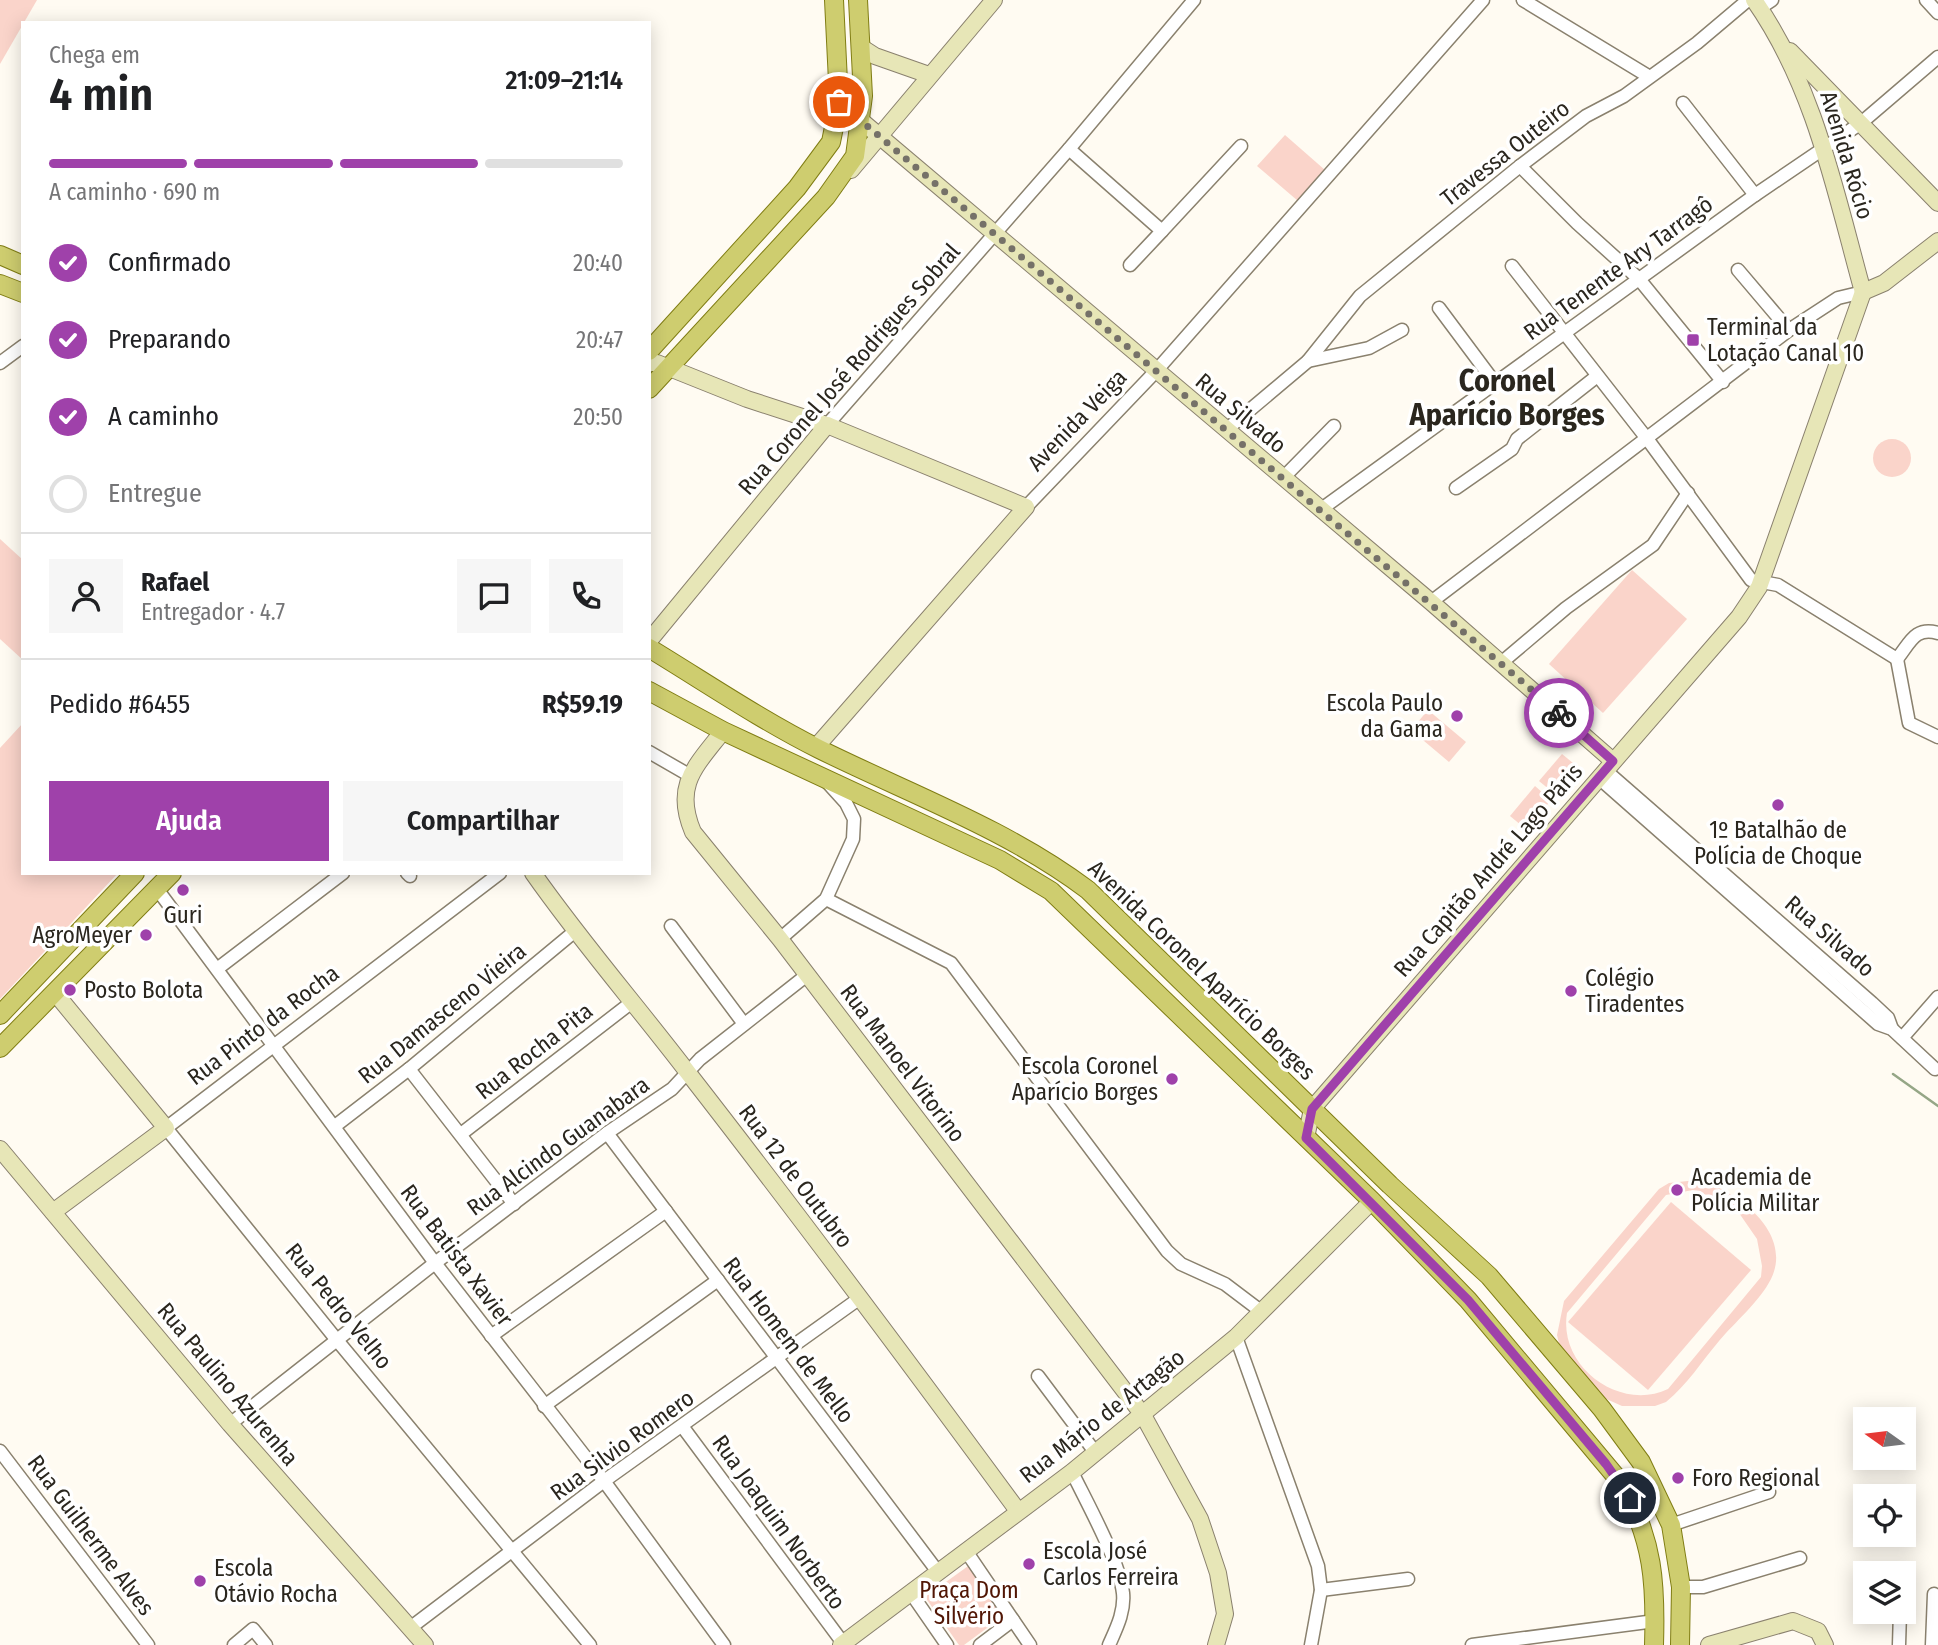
<!DOCTYPE html>
<html lang="pt">
<meta charset="utf-8">
<style>
:root{--surface:#fff;--page:#f6f6f6;--text:#202124;--muted:#757577;--line:#e0e0e0;--accent:#9f41aa}
body{margin:0;font-family:"Fira Sans Condensed",sans-serif;background:var(--page);color:var(--text);height:100vh;display:flex;flex-direction:column;font-size:26px;white-space:nowrap}
*{box-sizing:border-box;margin:0}
p{font-size:23px;color:var(--muted)}
.icon{flex:none;width:38px;height:38px;fill:none;stroke:currentColor;stroke-width:2;stroke-linecap:round;stroke-linejoin:round}
.map{position:relative;flex:1;overflow:hidden}
.details{position:absolute;left:21px;top:21px;width:630px;height:854px;display:flex;flex-direction:column;background:var(--surface);border-radius:0px;box-shadow:0 4px 18px #0003}
.details>*{flex:none}
.needle{width:46px;rotate:284deg}
.buttons{position:absolute;left:1853px;top:1407px;display:grid;gap:14px}
.buttons a{display:grid;place-items:center;width:63px;height:63px;border-radius:0px;background:var(--surface);box-shadow:0 4px 18px #0003;font-size:35px}
.pin{position:absolute;display:grid;place-items:center;width:60px;height:60px;color:#fff;margin:-30px;border:4px solid #fff;border-radius:50%;box-shadow:0 2px 7px #0007}
.courier{position:absolute;display:grid;place-items:center;width:70px;height:70px;margin:-35px;border:5px solid #9f41aa;border-radius:50%;background:#fff;color:#222;box-shadow:0 2px 9px #0007}
.head em{font-style:normal;font-weight:600}
.head div{display:flex;flex-direction:column-reverse}
.head{display:flex;align-items:center;justify-content:space-between;height:119px;padding:0 28px}
h1{font-size:46px;font-weight:600;line-height:52px}
.bar{display:grid;grid-template-columns:repeat(4,1fr);gap:10px 7px;align-content:center;height:84px;padding:0 28px}
.bar i{height:9px;border-radius:5px;background:var(--line)}
.bar .selected{background:var(--accent)}
.bar p{grid-column:span 4}
.line{display:flex;align-items:center;gap:18px;padding:0 28px;border-top:2px solid var(--line)}
.line div{flex:1}
.round{display:grid;place-items:center;flex:none;width:74px;height:74px;border-radius:0px;background:var(--page)}
ol{padding:0 28px;list-style:none}
li{display:flex;align-items:center;gap:21px;height:77px}
li p{margin-inline-start:auto}
li .icon{padding:7px;border-radius:50%;background:var(--accent);color:#fff;stroke-width:4}
li:last-child{color:var(--muted)}
li i{width:38px;height:38px;border:4px solid var(--line);border-radius:50%}
.cta{display:flex;gap:14px;margin-top:auto;padding:14px 28px}
.cta a{flex:1;height:80px;border-radius:0px;background:var(--accent);color:#fff;font-size:28px;font-weight:600;line-height:80px;text-align:center}
.cta a+a{background:var(--page);color:var(--text)}
.map>svg:first-child{display:block}
</style>
<div class="map">
<svg width="1938" height="1645" viewBox="0 0 1938 1645">
<rect width="100%" height="100%" fill="#fffbf2"/>
<g fill="#fad4ca" fill-rule="evenodd">
<path d="M0,0h37l-37,64z"/>
<path d="M1285,135l40,35 -27,31 -41,-35z"/>
<circle cx="1892" cy="458" r="19"/>
<path d="M0,539l23,21v100l-23,-21z"/>
<path d="M1632,570l55,49 -84,94 -54,-49z"/>
<path d="M1428,710l38,32 -17,20 -38,-32z"/>
<path d="M23,723v150h95l-118,126v-251z"/>
<path d="M1562,754l17,14 -23,27 -17,-14z"/>
<path d="M1535,786l16,14 -24,30 -17,-14z"/>
<path d="M1697,1180c38,9 97,52 74,99 -11,22 -36,43 -52,62 -17,20 -32,44 -53,61l-11,4h-33l-29,-13 -33,-45 -3,-13 7,-34 95,-112 10,-6zM1693,1190l36,13 10,10 18,26 5,27 -1,11 -93,112c-48,23 -110,-22 -101,-76l99,-118z"/>
<path d="M1671,1202l80,68 -103,120 -80,-68z"/>
<path d="M978,1559l36,49 -50,37h-5l-34,-48z"/>
</g>
<g fill="none" stroke-linecap="round" stroke-linejoin="round">
<path stroke="#95a686" stroke-width="2.5" d="M1893,1074l45,32"/>
<g stroke="#8a816e" stroke-width="15">
<g id="street">
<path d="M1523,0l125,76"/>
<path d="M1926,0l12,13"/>
<path d="M1760,8l12,-8"/>
<path d="M1683,103l72,92"/>
<path d="M1069,149l93,82 79,-85"/>
<path d="M1520,166l57,57 62,56 84,103"/>
<path d="M1130,265l32,-34"/>
<path d="M1512,266l136,174 103,140 27,5 119,74c13,-16 18,-33 41,-26"/>
<path d="M1738,270l51,60"/>
<path d="M1439,308l56,75"/>
<path d="M1308,361l52,-65 160,-130 66,-50 38,-20 73,-53 51,-43"/>
<path d="M0,363l23,-17"/>
<path d="M827,425l242,-276 125,-149"/>
<path d="M1226,430l82,-69 61,-13 33,-18"/>
<path d="M1283,478l51,-52"/>
<path d="M1456,488l56,-39 5,-10 79,-62"/>
<path d="M1026,507l130,-136 327,-371"/>
<path d="M1320,510l435,-315 106,-72 77,-66"/>
<path d="M1431,602l358,-272 49,-32 25,-6"/>
<path d="M1897,659l12,64 29,14"/>
<path d="M1501,663l65,-55 87,-63 35,-52"/>
<path d="M649,752l40,23"/>
<path d="M1605,770l267,233 16,15 4,11"/>
<path d="M1599,778l279,246 14,5 43,40"/>
<path d="M407,873l3,3"/>
<path d="M500,873l-334,255 170,211 254,306"/>
<path d="M157,889l278,374 169,218 120,164"/>
<path d="M826,899l125,64 216,288 14,13 44,20 37,28"/>
<path d="M671,926l73,98"/>
<path d="M780,939l46,-40 27,-60 1,-20 -8,-16 -19,-21"/>
<path d="M217,969l126,-96"/>
<path d="M1902,1038l36,-41"/>
<path d="M409,1069l105,135"/>
<path d="M335,1126l74,-57 165,-137"/>
<path d="M607,1133l331,439"/>
<path d="M461,1134l171,-132"/>
<path d="M491,1336l175,-125"/>
<path d="M1236,1337l82,229 3,24 -10,55"/>
<path d="M1038,1376l57,76"/>
<path d="M544,1406l174,-126"/>
<path d="M230,1424l205,-161 172,-130 65,-44 28,-30 107,-84"/>
<path d="M682,1426l161,217"/>
<path d="M0,1451l148,194"/>
<path d="M1072,1472c15,31 47,88 51,121 2,19 -7,36 -14,52"/>
<path d="M1671,1525l98,-33"/>
<path d="M966,1551l64,94"/>
<path d="M1681,1587h22l97,-29"/>
<path d="M1321,1590l87,-11"/>
<path d="M911,1593l36,52"/>
<path d="M410,1628l194,-147 256,-183"/>
<path d="M234,1645l19,-16 13,16"/>
<path d="M980,1645l33,-25"/>
<path d="M1472,1645l183,-24"/>
<path d="M1899,1645l1,-33"/>
<path d="M1932,1645l2,-51"/>
</g>
</g>
<g stroke="#8a816e" stroke-width="18">
<g id="secondary">
<path d="M1754,0c61,87 81,191 109,292"/>
<path d="M861,47l14,9 54,19"/>
<path d="M1790,51l148,152"/>
<path d="M839,102l592,500 182,159"/>
<path d="M851,170l143,-170"/>
<path d="M1863,292l21,-9 54,-42"/>
<path d="M649,363h8l90,36 80,26 199,82 -210,240"/>
<path d="M649,641l178,-216"/>
<path d="M723,731c-27,35 -50,54 -30,101l87,107 363,476 57,104 18,54 7,41 -9,31"/>
<path d="M533,873c49,70 105,134 156,201 112,144 221,290 329,437"/>
<path d="M1306,1138l6,-29 427,-492 20,-30 104,-295"/>
<path d="M0,1149l230,275 195,221"/>
<path d="M53,1212l113,-84 -110,-134"/>
<path d="M841,1645l231,-173 164,-135 136,-136"/>
<path d="M1709,1645l84,-24 25,10 7,14"/>
</g>
</g>
<g stroke="#807d14" stroke-width="20">
<g id="primary">
<path d="M0,255l23,10"/>
<path d="M0,284l23,9"/>
<path d="M649,351l148,-163 34,-46 8,-40 -5,-102"/>
<path d="M649,389l177,-192 29,-41 8,-60 -5,-96"/>
<path d="M649,648c56,34 112,72 170,101 91,45 188,80 269,141l302,295 99,91 113,133 39,53 30,63 10,62 -1,58"/>
<path d="M649,691l74,40 277,129 51,31 321,310 96,99 155,185c30,57 33,97 31,160"/>
<path d="M0,1015l135,-142"/>
<path d="M0,1048l172,-175"/>
</g>
</g>
<use href="#street" stroke="#fff" stroke-width="12"/>
<use href="#secondary" stroke="#e7e6b7" stroke-width="16"/>
<use href="#primary" stroke="#cecd6f" stroke-width="18"/>
</g>
<g fill="none" stroke-linecap="round" stroke-linejoin="round">
<path stroke="#757168" stroke-width="7" stroke-dasharray="0 12.6" d="M839,102l720,611"/>
<path stroke="#9f41aa" stroke-width="9" d="M1559,713l54,48 -301,348 -6,29 162,162 138,164 24,34"/>
</g>
<g fill="#9f41aa" stroke="#fff" stroke-width="2.5">
<rect x="1686" y="333" width="14" height="14" rx="3.5"/>
<circle cx="1457" cy="716" r="7"/>
<circle cx="1778" cy="805" r="7"/>
<circle cx="183" cy="890" r="7"/>
<circle cx="146" cy="935" r="7"/>
<circle cx="70" cy="990" r="7"/>
<circle cx="1571" cy="991" r="7"/>
<circle cx="1172" cy="1079" r="7"/>
<circle cx="1677" cy="1190" r="7"/>
<circle cx="1678" cy="1478" r="7"/>
<circle cx="1029" cy="1564" r="7"/>
<circle cx="200" cy="1581" r="7"/>
</g>
<g text-anchor="middle" stroke-width="7" stroke-linejoin="round" paint-order="stroke">
<g font-size="23" fill="#2a261e" stroke="#fff">
<text transform="translate(1505 153) rotate(-38)" y="8">Travessa Outeiro</text>
<text transform="translate(1847 155) rotate(73)" y="8">Avenida Rócio</text>
<text transform="translate(1618 268) rotate(-36)" y="8">Rua Tenente Ary Tarragô</text>
<text transform="translate(849 369) rotate(-49)" y="8">Rua Coronel José Rodrigues Sobral</text>
<text transform="translate(1241 413) rotate(40)" y="8">Rua Silvado</text>
<text transform="translate(1077 420) rotate(-46)" y="8">Avenida Veiga</text>
<text transform="translate(1488 870) rotate(-49)" y="8">Rua Capitão André Lago Páris</text>
<text transform="translate(1830 936) rotate(41)" y="8">Rua Silvado</text>
<text transform="translate(1202 970) rotate(44)" y="8">Avenida Coronel Aparício Borges</text>
<text transform="translate(442 1013) rotate(-39)" y="8">Rua Damasceno Vieira</text>
<text transform="translate(263 1025) rotate(-37)" y="8">Rua Pinto da Rocha</text>
<text transform="translate(534 1051) rotate(-38)" y="8">Rua Rocha Pita</text>
<text transform="translate(903 1063) rotate(53)" y="8">Rua Manoel Vitorino</text>
<text transform="translate(558 1146) rotate(-36)" y="8">Rua Alcindo Guanabara</text>
<text transform="translate(796 1176) rotate(53)" y="8">Rua 12 de Outubro</text>
<text transform="translate(457 1255) rotate(53)" y="8">Rua Batista Xavier</text>
<text transform="translate(339 1306) rotate(51)" y="8">Rua Pedro Velho</text>
<text transform="translate(789 1340) rotate(53)" y="8">Rua Homem de Mello</text>
<text transform="translate(228 1384) rotate(50)" y="8">Rua Paulino Azurenha</text>
<text transform="translate(1102 1416) rotate(-38)" y="8">Rua Mário de Artagão</text>
<text transform="translate(622 1445) rotate(-36)" y="8">Rua Silvio Romero</text>
<text transform="translate(779 1522) rotate(54)" y="8">Rua Joaquim Norberto</text>
<text transform="translate(91 1535) rotate(53)" y="8">Rua Guilherme Alves</text>
</g>
<g font-size="23" fill="#2a261e" stroke="#fff" text-anchor="start">
<text x="1707" y="335">Terminal da<tspan x="1707" dy="26">Lotação Canal 10</tspan></text>
<text x="1443" y="711" text-anchor="end">Escola Paulo<tspan x="1443" dy="26">da Gama</tspan></text>
<text x="1778" y="838" text-anchor="middle">1º Batalhão de<tspan x="1778" dy="26">Polícia de Choque</tspan></text>
<text x="183" y="923" text-anchor="middle">Guri</text>
<text x="132" y="943" text-anchor="end">AgroMeyer</text>
<text x="1585" y="986">Colégio<tspan x="1585" dy="26">Tiradentes</tspan></text>
<text x="84" y="998">Posto Bolota</text>
<text x="1158" y="1074" text-anchor="end">Escola Coronel<tspan x="1158" dy="26">Aparício Borges</tspan></text>
<text x="1691" y="1185">Academia de<tspan x="1691" dy="26">Polícia Militar</tspan></text>
<text x="1692" y="1486">Foro Regional</text>
<text x="1043" y="1559">Escola José<tspan x="1043" dy="26">Carlos Ferreira</tspan></text>
<text x="214" y="1576">Escola<tspan x="214" dy="26">Otávio Rocha</tspan></text>
</g>
<g font-size="23" fill="#511605" stroke="#fff">
<text x="969" y="1598">Praça Dom<tspan x="969" dy="26">Silvério</tspan></text>
</g>
<g font-size="30" font-weight="bold" fill="#2a261e" stroke="#fff">
<text x="1507" y="391">Coronel<tspan x="1507" dy="34">Aparício Borges</tspan></text>
</g>
</g>
</svg>
<div class="buttons">
<a><svg class="needle" viewBox="-14 -14 28 28"><path d="M0-13l5 13h-10z" fill="#e53935"/><path d="M0 13l5-13h-10z" fill="#757577"/></svg></a>
<a><svg class="icon" aria-label="locate" viewBox="0 0 24 24"><circle cx="12" cy="12" r="6"/><path d="M12 2v4M12 18v4M2 12h4M18 12h4"/></svg></a>
<a><svg class="icon" aria-label="layers" viewBox="0 0 24 24"><path d="M12 4l9 5-9 5-9-5zM3 14l9 5 9-5"/></svg></a>
</div>
<div class="pin" style="left:839px;top:102px;background:#ea580c"><svg class="icon" aria-label="bag" viewBox="0 0 24 24"><path d="M5 8h14l-1 12H6zM9 8a3 3 0 0 1 6 0"/></svg></div>
<div class="pin" style="left:1630px;top:1498px;background:#1f2937"><svg class="icon" aria-label="home" viewBox="0 0 24 24"><path d="M3 11l9-7 9 7M6 9v11h12V9"/></svg></div>
<div class="courier" style="left:1559px;top:713px"><svg class="icon" aria-label="bike" viewBox="0 0 24 24"><circle cx="6" cy="16" r="4"/><circle cx="18" cy="16" r="4"/><path d="M6 16l4-8h5l3 8M10 8l3 8H6M13 5h3"/></svg></div>
<section class="details">
<div class="head"><div><h1>4 min</h1><p>Chega em</p></div><em>21:09–21:14</em></div>
<div class="bar"><i class="selected"></i><i class="selected"></i><i class="selected"></i><i></i><p>A caminho · 690 m</p></div>
<ol>
<li><svg class="icon" aria-label="check" viewBox="0 0 24 24"><path d="M5 12l5 5 9-10"/></svg>Confirmado<p>20:40</p></li>
<li><svg class="icon" aria-label="check" viewBox="0 0 24 24"><path d="M5 12l5 5 9-10"/></svg>Preparando<p>20:47</p></li>
<li><svg class="icon" aria-label="check" viewBox="0 0 24 24"><path d="M5 12l5 5 9-10"/></svg>A caminho<p>20:50</p></li>
<li><i></i>Entregue</li>
</ol>
<div class="line" style="height:126px"><a class="round"><svg class="icon" aria-label="person" viewBox="0 0 24 24"><circle cx="12" cy="8" r="4"/><path d="M4 21q1-7 8-7t8 7"/></svg></a><div><b>Rafael</b><p>Entregador · 4.7</p></div><a class="round"><svg class="icon" aria-label="chat" viewBox="0 0 24 24"><path d="M4 5h16v11H9l-5 4z"/></svg></a><a class="round"><svg class="icon" aria-label="phone" viewBox="0 0 24 24"><path d="M5 4h4l2 5-3 2q2 4 5 5l2-3 5 2v4C11 20 4 13 5 4z"/></svg></a></div>
<div class="line" style="height:91px"><div>Pedido #6455</div><b>R$59.19</b></div>
<div class="cta"><a>Ajuda</a><a>Compartilhar</a></div>
</section>
</div>
